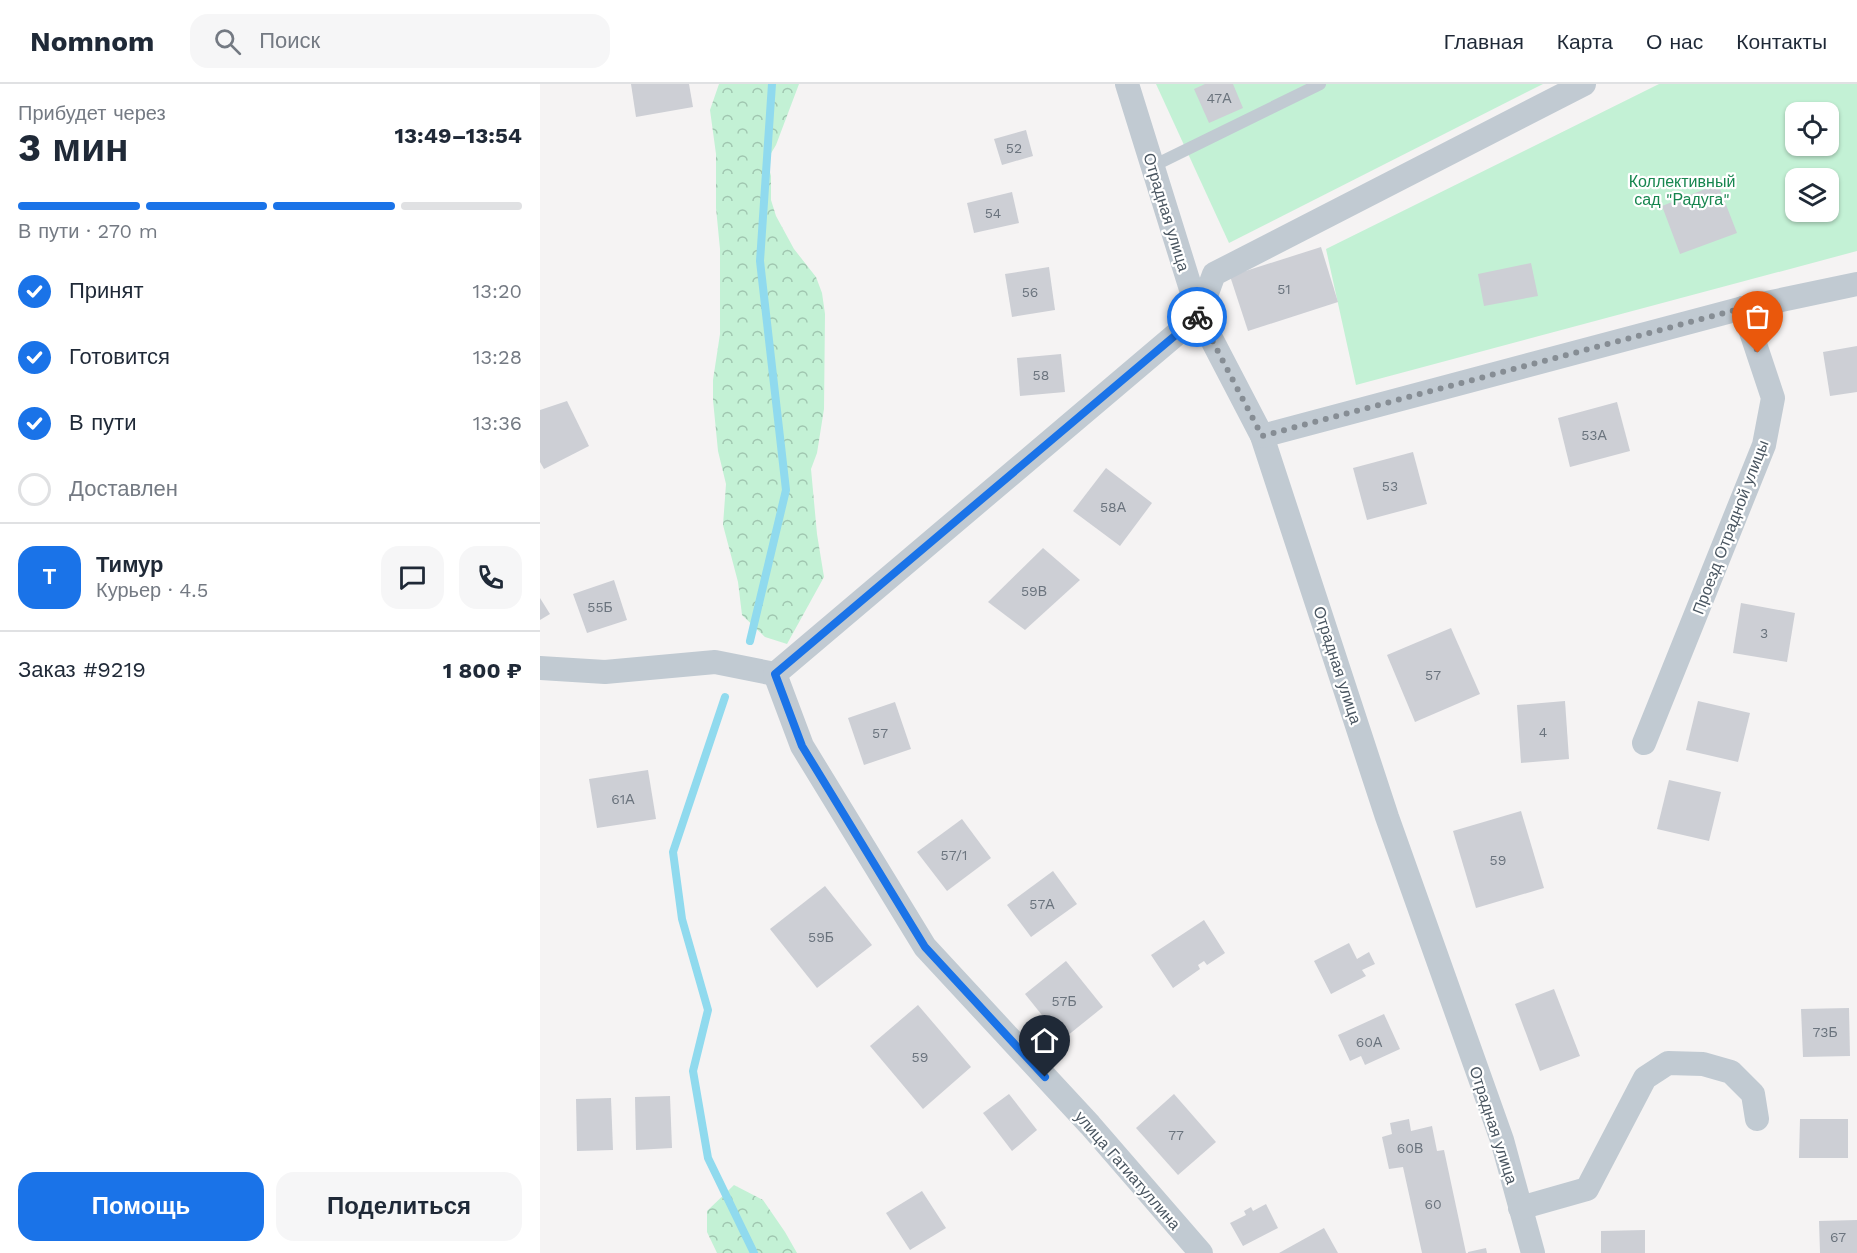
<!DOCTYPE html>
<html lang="ru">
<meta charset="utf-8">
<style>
:root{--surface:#fff;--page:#f6f6f7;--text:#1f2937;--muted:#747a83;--line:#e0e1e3;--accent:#1a73e8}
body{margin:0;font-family:"Work Sans",sans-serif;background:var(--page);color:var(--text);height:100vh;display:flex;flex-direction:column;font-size:22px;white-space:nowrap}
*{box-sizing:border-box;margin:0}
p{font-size:20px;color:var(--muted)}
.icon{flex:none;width:33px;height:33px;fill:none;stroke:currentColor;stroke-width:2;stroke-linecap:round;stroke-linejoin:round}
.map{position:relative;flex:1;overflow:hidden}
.details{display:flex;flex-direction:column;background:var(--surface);width:540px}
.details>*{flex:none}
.fabs{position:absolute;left:1245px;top:18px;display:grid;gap:12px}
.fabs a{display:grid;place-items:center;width:54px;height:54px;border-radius:12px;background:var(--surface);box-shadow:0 2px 4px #0004;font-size:30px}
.pin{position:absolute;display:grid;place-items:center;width:51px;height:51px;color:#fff;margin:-62px -26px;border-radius:50% 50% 50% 0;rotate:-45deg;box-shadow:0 0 6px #0007}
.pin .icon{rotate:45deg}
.courier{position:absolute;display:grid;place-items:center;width:60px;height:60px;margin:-30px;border:4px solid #1a73e8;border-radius:50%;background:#fff;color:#222;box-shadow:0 2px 8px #0007}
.overview em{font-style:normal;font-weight:700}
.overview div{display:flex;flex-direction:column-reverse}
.overview{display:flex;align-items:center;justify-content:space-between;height:102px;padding:0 18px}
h1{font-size:39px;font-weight:700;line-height:45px}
.bar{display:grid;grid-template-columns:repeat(4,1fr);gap:9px 6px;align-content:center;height:72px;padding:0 18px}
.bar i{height:8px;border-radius:4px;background:var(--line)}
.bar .active{background:var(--accent)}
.bar p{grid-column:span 4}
.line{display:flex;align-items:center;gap:15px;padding:0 18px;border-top:2px solid var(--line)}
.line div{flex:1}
.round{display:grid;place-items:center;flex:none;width:63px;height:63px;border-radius:18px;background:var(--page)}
ol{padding:0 18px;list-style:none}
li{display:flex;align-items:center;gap:18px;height:66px}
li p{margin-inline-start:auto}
li .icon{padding:6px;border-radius:50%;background:var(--accent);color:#fff;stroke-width:4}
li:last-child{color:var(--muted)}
li i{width:33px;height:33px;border:3px solid var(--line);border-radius:50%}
.action{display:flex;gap:12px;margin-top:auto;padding:12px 18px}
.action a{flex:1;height:69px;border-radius:18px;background:var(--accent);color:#fff;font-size:24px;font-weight:700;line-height:69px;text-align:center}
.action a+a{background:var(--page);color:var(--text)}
header{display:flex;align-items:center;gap:36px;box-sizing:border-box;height:84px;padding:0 30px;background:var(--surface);border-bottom:2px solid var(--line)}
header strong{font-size:28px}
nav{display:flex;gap:33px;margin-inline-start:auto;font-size:21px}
.search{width:420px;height:54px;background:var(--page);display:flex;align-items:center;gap:15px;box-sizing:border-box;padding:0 21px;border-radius:18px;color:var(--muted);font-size:22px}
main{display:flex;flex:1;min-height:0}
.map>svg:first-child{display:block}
</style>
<header>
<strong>Nomnom</strong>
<div class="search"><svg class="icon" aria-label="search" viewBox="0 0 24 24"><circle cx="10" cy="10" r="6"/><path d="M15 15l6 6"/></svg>Поиск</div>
<nav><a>Главная</a><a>Карта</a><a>О нас</a><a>Контакты</a></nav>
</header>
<main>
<section class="details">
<div class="overview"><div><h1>3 мин</h1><p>Прибудет через</p></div><em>13:49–13:54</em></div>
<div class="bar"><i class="active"></i><i class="active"></i><i class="active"></i><i></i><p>В пути · 270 m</p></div>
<ol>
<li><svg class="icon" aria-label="check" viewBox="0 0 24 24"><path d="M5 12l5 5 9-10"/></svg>Принят<p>13:20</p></li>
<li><svg class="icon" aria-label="check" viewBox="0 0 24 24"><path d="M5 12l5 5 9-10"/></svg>Готовится<p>13:28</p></li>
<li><svg class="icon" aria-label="check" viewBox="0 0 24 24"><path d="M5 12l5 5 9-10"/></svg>В пути<p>13:36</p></li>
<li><i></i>Доставлен</li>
</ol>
<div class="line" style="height:108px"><b class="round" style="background:var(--accent);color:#fff">Т</b><div><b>Тимур</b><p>Курьер · 4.5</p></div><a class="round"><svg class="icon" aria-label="chat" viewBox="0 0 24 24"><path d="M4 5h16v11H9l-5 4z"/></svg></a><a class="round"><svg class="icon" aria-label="phone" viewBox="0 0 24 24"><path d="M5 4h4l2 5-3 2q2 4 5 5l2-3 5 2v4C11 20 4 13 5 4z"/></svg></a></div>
<div class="line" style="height:78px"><div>Заказ #9219</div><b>1 800 ₽</b></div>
<div class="action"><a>Помощь</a><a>Поделиться</a></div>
</section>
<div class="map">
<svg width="1317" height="1169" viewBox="0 0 1317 1169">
<defs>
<pattern id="forest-crowns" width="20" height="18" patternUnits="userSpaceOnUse" patternTransform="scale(1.5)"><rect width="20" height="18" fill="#c3f1d5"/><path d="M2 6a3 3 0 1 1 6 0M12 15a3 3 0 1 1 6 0" fill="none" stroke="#a0c6b0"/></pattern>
</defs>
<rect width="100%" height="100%" fill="#f5f3f3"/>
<g fill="url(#forest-crowns)">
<path d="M179,0h80l-23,61 -9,15 4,16v24l5,16 18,33 22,28 6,16 3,21 -1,95 -7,44 -6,16 6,65 7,43 -37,67 -22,-7 -23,-22 -4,-33 -15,-57 3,-41 -8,-33 -5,-51v-20l7,-46v-85l-4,-41v-54l-6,-44z"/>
<path d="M194,1101l29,15 22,32 12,21h-80l-10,-21v-21z"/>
</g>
<g fill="#c3f1d5" fill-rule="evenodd">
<path d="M616,0h387l-314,159z"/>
<path d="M1119,0h198v167l-501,134 -30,-136zM1256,28h32v34h-32zM1256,94h32v34h-32z"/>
</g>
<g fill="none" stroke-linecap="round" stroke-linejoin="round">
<g stroke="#90daee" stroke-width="8">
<path d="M210,557l36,-151 -26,-229 12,-177"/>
<path d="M185,613l-52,155 9,67 26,91 -15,61 15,87 46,95"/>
</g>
</g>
<g fill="#cdcfd5">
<path d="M91,0h58l4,23 -57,10z"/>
<path d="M665,0h28l10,24 -34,15 -15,-34z"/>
<path d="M486,46l7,26 -31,9 -8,-26z"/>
<path d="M1178,100l19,49 -57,21 -18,-48z"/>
<path d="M472,108l7,31 -45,10 -7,-30z"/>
<path d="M781,163l17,55 -90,29 -18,-55z"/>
<path d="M991,179l7,33 -54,10 -6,-32z"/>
<path d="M509,183l6,43 -43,7 -7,-43z"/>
<path d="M1317,262v46l-27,4 -7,-44z"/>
<path d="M521,270l4,38 -45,4 -3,-38z"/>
<path d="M27,317l22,45 -45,23 -4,-7v-52z"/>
<path d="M1077,318l13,49 -60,16 -12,-49z"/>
<path d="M873,368l14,52 -60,16 -14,-52z"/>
<path d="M566,384l46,35 -32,43 -47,-35z"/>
<path d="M503,464l37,32 -55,50 -37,-28z"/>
<path d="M74,496l13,40 -40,13 -14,-39z"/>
<path d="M0,514l10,16 -10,6z"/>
<path d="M1201,519l54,10 -8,49 -54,-9z"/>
<path d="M911,544l29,66 -65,28 -28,-67z"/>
<path d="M1025,617l4,58 -48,4 -4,-58z"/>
<path d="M1158,617l52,12 -12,49 -52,-12z"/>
<path d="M355,618l16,47 -47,16 -16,-47z"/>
<path d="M108,686l8,49 -59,9 -8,-49z"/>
<path d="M1129,696l52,12 -12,49 -52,-12z"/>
<path d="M981,727l23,77 -68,20 -23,-77z"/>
<path d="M422,735l29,39 -44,33 -30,-39z"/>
<path d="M513,787l24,33 -46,33 -24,-32z"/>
<path d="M285,802l47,59 -55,43 -47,-59z"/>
<path d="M664,836l21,33 -18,12 -3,-4 -6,4 2,4 -27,19 -22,-33z"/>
<path d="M809,859l8,16 12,-7 6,12 -13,6 4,6 -35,18 -17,-33z"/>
<path d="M526,877l37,46 -41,33 -37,-46z"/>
<path d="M1014,905l26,67 -40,15 -25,-67z"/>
<path d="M378,921l53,62 -48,42 -53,-63z"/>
<path d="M1309,924l1,48 -47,1 -2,-48z"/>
<path d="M844,930l16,35 -35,16 -4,-9 -11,5 -12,-26z"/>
<path d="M469,1010l28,36 -25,21 -29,-38z"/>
<path d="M634,1010l42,48 -38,33 -42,-47z"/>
<path d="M130,1012l2,52 -36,2 -1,-53z"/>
<path d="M71,1014l2,52 -36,1 -1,-52z"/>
<path d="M869,1035l2,12 21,-5 5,25 7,-1 22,103h-44l-19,-86 -14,2 -7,-32 10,-3 -2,-11z"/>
<path d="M1260,1035h48v39h-49z"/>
<path d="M382,1107l24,37 -36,22 -24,-37z"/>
<path d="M726,1120l12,24 -35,18 -13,-23 16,-8 -2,-4 7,-4 2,4z"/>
<path d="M1317,1136v33h-37l-1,-32z"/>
<path d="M784,1144l14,25h-59z"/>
<path d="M1105,1146v23h-44v-22z"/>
<path d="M946,1164l1,5h-19v-1z"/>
</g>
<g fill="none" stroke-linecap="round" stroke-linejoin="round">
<path stroke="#c1cad2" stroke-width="12" d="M613,82l167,-82"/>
<g stroke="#c1cad2" stroke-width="24">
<path d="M587,0l72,231 63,121 125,381 115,323 31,113"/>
<path d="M722,352l481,-128 114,-24"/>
<path d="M0,584l65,4 110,-10 60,12 424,-359 15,-41 370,-190"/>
<path d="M235,590l27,72 123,201 165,178 111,128"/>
<path d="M1104,659l120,-298 9,-47 -30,-90"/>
<path d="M980,1124l67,-19 58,-111 23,-15 35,1 28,8 22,22 4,25"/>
</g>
</g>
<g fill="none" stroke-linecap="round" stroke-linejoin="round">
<path stroke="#868d94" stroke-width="6" stroke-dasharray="0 10.8" d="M657,233l2,-2 63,121 481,-128 15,45"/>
<path stroke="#1a73e8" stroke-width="8" d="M505,993l-120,-130 -123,-201 -27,-72 422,-357"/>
</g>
<g text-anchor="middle" stroke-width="4.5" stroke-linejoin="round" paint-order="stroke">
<g font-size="14" fill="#6b747e">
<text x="679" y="19">47А</text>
<text x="474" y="69">52</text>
<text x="453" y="134">54</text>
<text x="744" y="210">51</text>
<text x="490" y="213">56</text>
<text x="501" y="296">58</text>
<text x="1054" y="356">53А</text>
<text x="850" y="407">53</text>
<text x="573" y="428">58А</text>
<text x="494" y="512">59В</text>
<text x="60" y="528">55Б</text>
<text x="1224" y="554">3</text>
<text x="893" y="596">57</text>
<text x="1003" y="653">4</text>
<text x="340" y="654">57</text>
<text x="83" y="720">61А</text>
<text x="414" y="776">57/1</text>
<text x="958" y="781">59</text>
<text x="502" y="825">57А</text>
<text x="281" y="858">59Б</text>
<text x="524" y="922">57Б</text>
<text x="1285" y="953">73Б</text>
<text x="829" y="963">60А</text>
<text x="380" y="978">59</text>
<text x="636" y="1056">77</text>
<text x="870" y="1069">60В</text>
<text x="893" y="1125">60</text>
<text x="1298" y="1158">67</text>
</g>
<g font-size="16" fill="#17864f" stroke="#fff">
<text x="1142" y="103">Коллективный<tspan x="1142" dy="18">сад "Радуга"</tspan></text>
</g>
<g font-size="16" fill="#4a5661" stroke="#fff">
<text transform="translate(627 128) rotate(73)" y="6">Отрадная улица</text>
<text transform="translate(1190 443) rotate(-69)" y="6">Проезд Отрадной улицы</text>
<text transform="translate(798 581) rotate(72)" y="6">Отрадная улица</text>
<text transform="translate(954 1041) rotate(72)" y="6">Отрадная улица</text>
<text transform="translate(588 1086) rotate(49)" y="6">улица Гатиатуллина</text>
</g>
</g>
</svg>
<div class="fabs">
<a><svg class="icon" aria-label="locate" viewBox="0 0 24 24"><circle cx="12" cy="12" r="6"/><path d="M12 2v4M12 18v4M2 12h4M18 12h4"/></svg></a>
<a><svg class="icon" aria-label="layers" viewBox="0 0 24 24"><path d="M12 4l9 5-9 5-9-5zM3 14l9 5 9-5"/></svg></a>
</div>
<div class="pin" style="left:1218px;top:269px;background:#ea580c"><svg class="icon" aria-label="bag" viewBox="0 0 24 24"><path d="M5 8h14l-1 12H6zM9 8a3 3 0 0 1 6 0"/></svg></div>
<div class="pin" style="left:505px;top:993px;background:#1f2937"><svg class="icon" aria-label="home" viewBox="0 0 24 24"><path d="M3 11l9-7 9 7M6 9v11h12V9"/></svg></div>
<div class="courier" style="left:657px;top:233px"><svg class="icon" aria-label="bike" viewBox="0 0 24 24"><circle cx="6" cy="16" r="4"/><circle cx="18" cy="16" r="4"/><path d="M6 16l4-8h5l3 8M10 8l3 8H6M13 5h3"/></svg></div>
</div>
</main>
